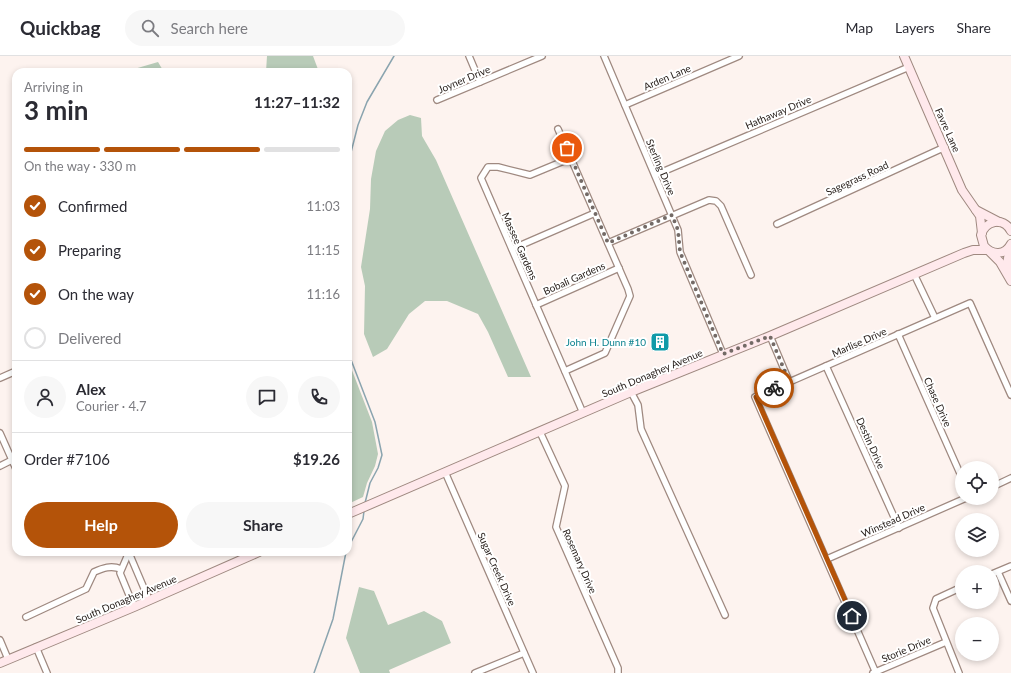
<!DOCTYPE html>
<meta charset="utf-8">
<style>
:root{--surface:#fff;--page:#f7f7f7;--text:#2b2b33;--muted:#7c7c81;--line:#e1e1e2;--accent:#b45309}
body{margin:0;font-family:Lato,sans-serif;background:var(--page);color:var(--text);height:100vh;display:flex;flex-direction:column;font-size:15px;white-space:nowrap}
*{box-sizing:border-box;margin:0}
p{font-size:13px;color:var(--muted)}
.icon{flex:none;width:22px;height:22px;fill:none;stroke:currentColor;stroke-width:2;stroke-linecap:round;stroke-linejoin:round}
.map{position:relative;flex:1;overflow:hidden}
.details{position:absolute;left:12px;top:12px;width:340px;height:488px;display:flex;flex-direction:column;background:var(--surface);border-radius:12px;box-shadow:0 2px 6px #0003}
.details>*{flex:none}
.buttons{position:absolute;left:955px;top:405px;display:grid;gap:8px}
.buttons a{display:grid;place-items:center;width:44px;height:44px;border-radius:50%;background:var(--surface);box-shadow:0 2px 6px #0003;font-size:20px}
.pin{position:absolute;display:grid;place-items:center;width:34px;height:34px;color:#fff;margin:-17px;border:2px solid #fff;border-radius:50%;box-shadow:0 1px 4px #0007}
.courier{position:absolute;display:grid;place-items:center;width:40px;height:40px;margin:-20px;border:3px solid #b45309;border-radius:50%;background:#fff;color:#222;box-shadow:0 1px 5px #0007}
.overview em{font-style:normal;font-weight:700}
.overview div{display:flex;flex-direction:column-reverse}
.overview{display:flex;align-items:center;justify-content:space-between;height:68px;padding:0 12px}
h1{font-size:26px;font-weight:700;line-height:30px}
.bar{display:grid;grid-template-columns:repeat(4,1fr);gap:6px 4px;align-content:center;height:48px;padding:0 12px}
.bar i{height:5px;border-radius:3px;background:var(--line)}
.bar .selected{background:var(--accent)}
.bar p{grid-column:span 4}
.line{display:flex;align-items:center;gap:10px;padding:0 12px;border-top:1px solid var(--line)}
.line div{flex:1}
.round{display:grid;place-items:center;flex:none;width:42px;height:42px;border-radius:21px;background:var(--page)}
ol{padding:0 12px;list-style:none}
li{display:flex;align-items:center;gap:12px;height:44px}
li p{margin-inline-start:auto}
li .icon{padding:4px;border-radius:50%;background:var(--accent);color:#fff;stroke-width:4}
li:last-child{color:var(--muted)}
li i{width:22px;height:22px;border:2px solid var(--line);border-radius:50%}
.cta{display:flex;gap:8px;margin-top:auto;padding:8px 12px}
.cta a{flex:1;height:46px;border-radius:24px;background:var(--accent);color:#fff;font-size:16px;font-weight:700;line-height:46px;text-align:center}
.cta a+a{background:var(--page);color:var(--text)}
header{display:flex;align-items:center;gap:24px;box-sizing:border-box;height:56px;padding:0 20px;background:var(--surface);border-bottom:1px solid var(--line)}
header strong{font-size:19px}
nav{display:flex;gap:22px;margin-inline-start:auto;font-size:14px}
.search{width:280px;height:36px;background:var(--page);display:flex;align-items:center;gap:10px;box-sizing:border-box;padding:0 14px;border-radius:22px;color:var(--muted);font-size:15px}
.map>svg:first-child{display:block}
</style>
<header>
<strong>Quickbag</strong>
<div class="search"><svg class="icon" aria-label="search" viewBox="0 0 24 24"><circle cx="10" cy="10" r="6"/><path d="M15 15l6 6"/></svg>Search here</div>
<nav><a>Map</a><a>Layers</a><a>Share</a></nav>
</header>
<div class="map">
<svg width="1011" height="617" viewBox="0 0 1011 617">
<rect width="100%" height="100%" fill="#fdf3ef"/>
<g fill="#b8cbb8">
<path d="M267,0h46l6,16h-53z"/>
<path d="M158,6l6,10h-40z"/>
<path d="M410,59l11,3 1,18 14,24 95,217h-23l-20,-45 -10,-18 -31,-13h-22l-16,13 -22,35 -14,8 -9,-23 1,-48 -4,-19 9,-58 1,-30 5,-28 9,-20 13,-11z"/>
<path d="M348,304l24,62 6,32 -3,12 -8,17 -4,14 -15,7z"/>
<path d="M359,531l15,4 14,34 36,-14 18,10 9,22 -62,27 1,3h-30l-14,-35z"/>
</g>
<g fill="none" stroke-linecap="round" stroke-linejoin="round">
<g stroke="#8aa4af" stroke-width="1.5">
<path d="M348,108l10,-39 9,-23 27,-46"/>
<path d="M348,296l27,70 7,33 -4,13 -8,15 -5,20"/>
<path d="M348,492l15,-29 1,-8"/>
<path d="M314,617l19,-54 13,-67"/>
</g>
<g stroke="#9f8980" stroke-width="8">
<g id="street">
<path d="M469,0l11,26"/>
<path d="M604,0l74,174 2,22 43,102"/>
<path d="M437,44l105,-44"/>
<path d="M625,49l114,-49"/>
<path d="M558,73l70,160 2,7 -25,57 -40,18"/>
<path d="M571,102l-41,17 -32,-8h-10l-7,11 102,235"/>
<path d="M655,119l254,-108"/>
<path d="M777,168l168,-77"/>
<path d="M608,187l101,-43 7,1 5,5 30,69"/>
<path d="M512,193l83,-36"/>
<path d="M914,218l21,44"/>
<path d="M536,249l83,-37"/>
<path d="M898,278l64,144"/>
<path d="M770,280l19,45"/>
<path d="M826,310l73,162"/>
<path d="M0,322l16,-7"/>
<path d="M631,336l7,13 3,24 84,186"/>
<path d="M540,376l25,54 -9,41 62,141v5"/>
<path d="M0,377l16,36"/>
<path d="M0,410l12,-6"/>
<path d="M445,416l88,201"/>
<path d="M992,431l19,-9"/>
<path d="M129,496l-9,21 14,34"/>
<path d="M129,497l20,47"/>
<path d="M827,503l139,-61"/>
<path d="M998,516l13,29"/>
<path d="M992,518l19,-8"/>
<path d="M26,561l60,-28 8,-17c9,-4 17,-7 27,-3"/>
<path d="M0,584l8,19"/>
<path d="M36,591l11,26"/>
<path d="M475,617l49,-20"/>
<path d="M873,617l73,-31"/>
<path d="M876,617l-121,-276 215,-94 41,92"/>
<path d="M959,617l-26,-65 3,-9 26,-12"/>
</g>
</g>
<g stroke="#9f8980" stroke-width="10">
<g id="secondary">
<path d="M904,0l58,134 18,26 2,17"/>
<path d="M976,154l23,12"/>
<path d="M1011,175c-8,-15 -26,-10 -30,4l3,11c8,9 21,10 27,-2"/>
<path d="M990,196l10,10 11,19"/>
<path d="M1008,217l-1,-9 3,-17"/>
<path d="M348,458l283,-122 139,-56 194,-83 9,-3h14"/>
<path d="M0,607l134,-56 125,-55"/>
</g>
</g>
<use href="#street" stroke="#fff" stroke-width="5.5"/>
<use href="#secondary" stroke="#ffe9ec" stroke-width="8"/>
</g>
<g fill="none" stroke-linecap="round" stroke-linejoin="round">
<path stroke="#736a66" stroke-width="4" stroke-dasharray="0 7.2" d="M567,92l41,95 64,-28 6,15 2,22 43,102 47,-18 19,45 -15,7"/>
<path stroke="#b45309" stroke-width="5" d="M774,332l-18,9 96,219"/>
</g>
<defs>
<g id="building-square" transform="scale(1)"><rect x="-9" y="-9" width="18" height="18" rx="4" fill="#0f9aa8" stroke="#fff"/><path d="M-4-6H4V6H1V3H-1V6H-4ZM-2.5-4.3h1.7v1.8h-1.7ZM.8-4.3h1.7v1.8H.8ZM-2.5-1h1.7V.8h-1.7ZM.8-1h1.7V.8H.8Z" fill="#fff"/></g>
</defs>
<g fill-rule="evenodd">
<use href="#building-square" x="660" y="286"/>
</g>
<g text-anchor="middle" stroke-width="4" stroke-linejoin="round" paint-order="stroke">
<g font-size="10" fill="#29211d" stroke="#fff">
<text transform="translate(667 21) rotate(-23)" y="4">Arden Lane</text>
<text transform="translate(464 23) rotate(-23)" y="4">Joyner Drive</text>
<text transform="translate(778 56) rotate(-23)" y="4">Hathaway Drive</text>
<text transform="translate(948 74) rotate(66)" y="4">Favre Lane</text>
<text transform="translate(661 111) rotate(67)" y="4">Sterling Drive</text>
<text transform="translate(857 122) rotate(-25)" y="4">Sagegrass Road</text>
<text transform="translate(520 190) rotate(66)" y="4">Massee Gardens</text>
<text transform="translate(574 222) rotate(-24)" y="4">Bobali Gardens</text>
<text transform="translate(859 286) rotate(-24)" y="4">Marlise Drive</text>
<text transform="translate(652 317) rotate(-23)" y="4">South Donaghey Avenue</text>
<text transform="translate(938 346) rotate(66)" y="4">Chase Drive</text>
<text transform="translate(871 387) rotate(66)" y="4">Destin Drive</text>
<text transform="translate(893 464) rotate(-24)" y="4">Winstead Drive</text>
<text transform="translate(580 505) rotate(66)" y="4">Rosemary Drive</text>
<text transform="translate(497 513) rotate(66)" y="4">Sugar Creek Drive</text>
<text transform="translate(126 543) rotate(-23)" y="4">South Donaghey Avenue</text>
<text transform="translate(906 593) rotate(-23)" y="4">Storie Drive</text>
</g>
<g font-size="10" fill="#0d838f" stroke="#fff" text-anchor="end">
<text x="646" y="290">John H. Dunn #10</text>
</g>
</g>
</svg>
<div class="buttons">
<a><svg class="icon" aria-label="locate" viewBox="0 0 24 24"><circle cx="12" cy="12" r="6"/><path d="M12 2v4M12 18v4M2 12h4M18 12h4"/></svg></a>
<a><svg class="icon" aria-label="layers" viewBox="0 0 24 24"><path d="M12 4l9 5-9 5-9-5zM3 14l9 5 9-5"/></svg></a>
<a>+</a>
<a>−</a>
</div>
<div class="pin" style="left:567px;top:92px;background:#ea580c"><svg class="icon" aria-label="bag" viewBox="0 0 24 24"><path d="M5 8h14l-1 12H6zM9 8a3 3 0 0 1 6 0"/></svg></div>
<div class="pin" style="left:852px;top:560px;background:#1f2937"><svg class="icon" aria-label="home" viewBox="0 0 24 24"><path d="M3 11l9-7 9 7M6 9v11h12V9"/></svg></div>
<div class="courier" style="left:774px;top:332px"><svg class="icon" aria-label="bike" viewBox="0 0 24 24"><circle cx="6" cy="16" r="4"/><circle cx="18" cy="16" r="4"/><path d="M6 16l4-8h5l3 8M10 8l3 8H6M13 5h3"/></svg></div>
<section class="details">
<div class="overview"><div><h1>3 min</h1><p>Arriving in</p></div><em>11:27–11:32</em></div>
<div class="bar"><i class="selected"></i><i class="selected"></i><i class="selected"></i><i></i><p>On the way · 330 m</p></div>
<ol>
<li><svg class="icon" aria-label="check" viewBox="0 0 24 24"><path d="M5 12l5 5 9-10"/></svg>Confirmed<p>11:03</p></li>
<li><svg class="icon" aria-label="check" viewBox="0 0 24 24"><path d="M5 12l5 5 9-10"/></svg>Preparing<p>11:15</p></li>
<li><svg class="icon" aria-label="check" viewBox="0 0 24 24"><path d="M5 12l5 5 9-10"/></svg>On the way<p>11:16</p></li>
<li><i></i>Delivered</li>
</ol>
<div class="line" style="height:72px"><a class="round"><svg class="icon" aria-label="person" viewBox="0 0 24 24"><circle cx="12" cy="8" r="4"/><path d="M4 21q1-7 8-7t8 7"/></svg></a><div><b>Alex</b><p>Courier · 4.7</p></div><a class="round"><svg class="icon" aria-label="chat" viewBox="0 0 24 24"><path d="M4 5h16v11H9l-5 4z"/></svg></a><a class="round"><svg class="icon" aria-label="phone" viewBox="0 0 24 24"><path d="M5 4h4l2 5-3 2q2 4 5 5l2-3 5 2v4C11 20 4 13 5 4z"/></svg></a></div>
<div class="line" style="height:52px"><div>Order #7106</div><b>$19.26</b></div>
<div class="cta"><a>Help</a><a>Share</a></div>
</section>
</div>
